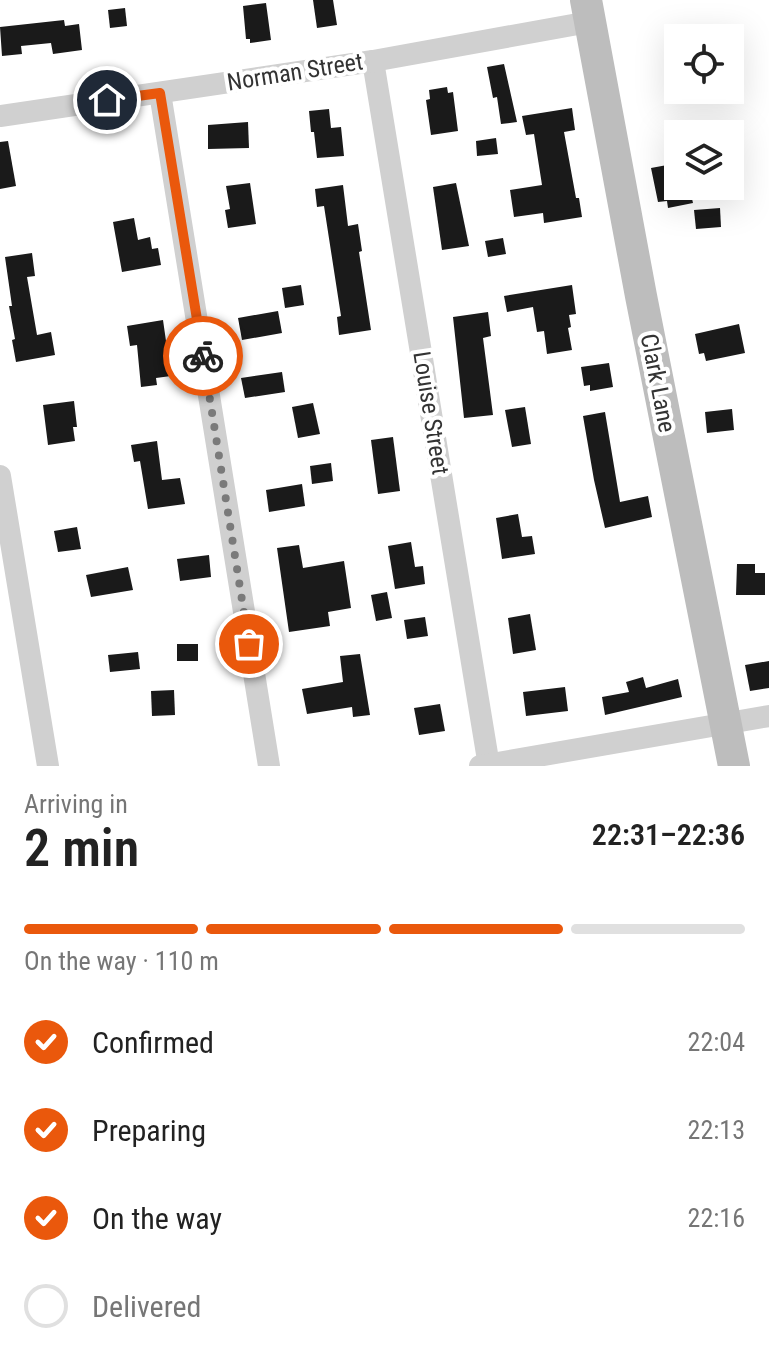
<!DOCTYPE html>
<meta charset="utf-8">
<style>
:root{--surface:#fff;--page:#f6f6f6;--text:#222;--muted:#767676;--line:#e0e0e0;--accent:#ea580c}
body{margin:0;font-family:"Roboto Condensed",sans-serif;background:var(--page);color:var(--text);height:100vh;display:flex;flex-direction:column;font-size:30px;white-space:nowrap}
*{box-sizing:border-box;margin:0}
p{font-size:26px;color:var(--muted)}
.icon{flex:none;width:44px;height:44px;fill:none;stroke:currentColor;stroke-width:2;stroke-linecap:round;stroke-linejoin:round}
.map{position:relative;height:766px;overflow:hidden}
.panel{display:flex;flex-direction:column;background:var(--surface);flex:1}
.panel>*{flex:none}
.tools{position:absolute;left:664px;top:24px;display:grid;gap:16px}
.tools a{display:grid;place-items:center;width:80px;height:80px;border-radius:0px;background:var(--surface);box-shadow:0 8px 32px #0002;font-size:40px}
.pin{position:absolute;display:grid;place-items:center;width:68px;height:68px;color:#fff;margin:-34px;border:4px solid #fff;border-radius:50%;box-shadow:0 2px 8px #0007}
.courier{position:absolute;display:grid;place-items:center;width:80px;height:80px;margin:-40px;border:6px solid #ea580c;border-radius:50%;background:#fff;color:#222;box-shadow:0 2px 10px #0007}
.overview em{font-style:normal;font-weight:600}
.overview div{display:flex;flex-direction:column-reverse}
.overview{display:flex;align-items:center;justify-content:space-between;height:136px;padding:0 24px}
h1{font-size:52px;font-weight:600;line-height:60px}
.bar{display:grid;grid-template-columns:repeat(4,1fr);gap:12px 8px;align-content:center;height:96px;padding:0 24px}
.bar i{height:10px;border-radius:6px;background:var(--line)}
.bar .selected{background:var(--accent)}
.bar p{grid-column:span 4}
ol{padding:0 24px;list-style:none}
li{display:flex;align-items:center;gap:24px;height:88px}
li p{margin-inline-start:auto}
li .icon{padding:8px;border-radius:50%;background:var(--accent);color:#fff;stroke-width:4}
li:last-child{color:var(--muted)}
li i{width:44px;height:44px;border:4px solid var(--line);border-radius:50%}
.map>svg:first-child{display:block}
</style>
<div class="map">
<svg width="769" height="766" viewBox="0 0 769 766">
<rect width="100%" height="100%" fill="#fff"/>
<g fill="#1a1a1a">
<path d="M313,0h20l4,25 -20,3z"/>
<path d="M266,3l5,37 -21,3v-4h-4l-3,-33z"/>
<path d="M125,8l2,18 -17,2 -2,-18z"/>
<path d="M64,20l1,6 14,-2 3,26 -29,4 -2,-11 -30,3 1,8 -20,2 -2,-29z"/>
<path d="M504,64l13,58 -16,2 -4,-27 -4,1 -6,-31z"/>
<path d="M447,87l1,6 5,-1 5,39 -27,4 -5,-35 4,-1 -1,-9z"/>
<path d="M572,108l3,22 -11,2 12,66h3l3,19 -38,6 -1,-10 -29,4 -4,-27 32,-5 -8,-51 -8,1 -4,-19z"/>
<path d="M329,109l2,19 10,-1 3,29 -27,2 -3,-26h-3l-2,-21z"/>
<path d="M248,122l1,26 -41,1v-24z"/>
<path d="M496,138l2,16 -21,2 -1,-15z"/>
<path d="M8,141l8,45 -16,3v-47z"/>
<path d="M678,163v23h11l4,17 -25,5 -1,-7 -9,1 -7,-34z"/>
<path d="M250,183l6,41 -28,4 -3,-18 5,-1 -4,-23z"/>
<path d="M456,183l13,63 -27,4 -9,-63z"/>
<path d="M343,185l5,41 10,-2 4,27 -3,1 12,78 -32,5 -2,-18 4,-1 -17,-110 -7,1 -2,-18z"/>
<path d="M720,208l1,19 -25,2 -2,-19z"/>
<path d="M134,218l4,22 12,-3 2,12 6,-1 3,17 -39,7 -9,-50z"/>
<path d="M503,238l3,16 -18,3 -3,-16z"/>
<path d="M32,253l3,23 -8,1 10,58 14,-3 4,23 -39,7 -4,-22 3,-1 -6,-33h3l-7,-49z"/>
<path d="M301,285l3,20 -19,3 -3,-20z"/>
<path d="M572,285l4,29 -7,1 2,12 -3,1 4,22 -25,4 -3,-23 -7,1 -4,-25 -26,5 -3,-16z"/>
<path d="M278,311l4,22 -40,7 -4,-22z"/>
<path d="M488,312l3,24 -8,2 10,77 -29,3 -11,-101z"/>
<path d="M163,320l8,56 -15,2 1,7 -16,2 -4,-42 -7,1 -3,-20z"/>
<path d="M739,324l6,29 -39,8 -2,-8 -5,1 -4,-20z"/>
<path d="M609,363l4,24 -23,4v-6l-6,1 -3,-19z"/>
<path d="M282,372l3,20 -40,6 -4,-20z"/>
<path d="M74,401l3,26h-4l2,14 -27,4 -5,-40z"/>
<path d="M313,403l7,31 -22,4 -6,-31z"/>
<path d="M525,407l6,37 -19,3 -7,-37z"/>
<path d="M732,409l2,21 -27,3 -2,-21z"/>
<path d="M605,412l15,90 28,-6 4,21 -47,11 -11,-48 -11,-64z"/>
<path d="M393,437l7,54 -22,3 -7,-54z"/>
<path d="M157,441l5,39 18,-2 5,26 -37,5 -8,-48 -6,1 -3,-17z"/>
<path d="M331,463l2,18 -21,3 -2,-18z"/>
<path d="M302,484l3,22 -36,6 -3,-22z"/>
<path d="M518,514l4,23 10,-1 3,18 -33,5 -6,-41z"/>
<path d="M77,527l4,22 -23,3 -4,-21z"/>
<path d="M411,542l4,25 8,-1 2,18 -30,5 -7,-43z"/>
<path d="M299,545l4,23 41,-7 7,47 -23,4 2,14 -41,6 -12,-84z"/>
<path d="M209,555l2,22 -31,4 -3,-22z"/>
<path d="M737,564h18v9h10v22h-29z"/>
<path d="M128,567l5,23 -42,7 -5,-22z"/>
<path d="M387,592l5,26 -16,3 -5,-26z"/>
<path d="M530,614l6,36 -23,4 -5,-36z"/>
<path d="M425,617l3,19 -21,3 -3,-19z"/>
<rect x="177" y="644" width="21" height="17"/>
<path d="M138,652l2,17 -30,3 -2,-17z"/>
<path d="M360,654l10,61 -17,2 -1,-10 -45,7 -5,-25 41,-7 -3,-26z"/>
<path d="M769,661v27l-19,3 -5,-26z"/>
<path d="M643,677l3,11 32,-9 4,18 -77,18 -3,-18 27,-5 -3,-10z"/>
<path d="M565,687l3,24 -42,5 -3,-24z"/>
<path d="M174,690l1,25 -23,1 -1,-25z"/>
<path d="M440,704l5,27 -26,4 -5,-27z"/>
</g>
<g fill="none" stroke-linecap="round" stroke-linejoin="round">
<g stroke="#d0d0d0" stroke-width="22">
<path d="M373,61l116,705"/>
<path d="M160,93l109,673"/>
<path d="M0,116l373,-55 216,-39"/>
<path d="M0,476l48,290"/>
<path d="M480,766l289,-50"/>
</g>
<path stroke="#bdbdbd" stroke-width="32" d="M586,0l55,296 93,470"/>
</g>
<g fill="none" stroke-linecap="round" stroke-linejoin="round">
<path stroke="#7a7a7a" stroke-width="8" stroke-dasharray="0 14.4" d="M203,356l46,288"/>
<path stroke="#ea580c" stroke-width="10" d="M107,100l53,-7 43,263"/>
</g>
<g text-anchor="middle" stroke-width="8" stroke-linejoin="round" paint-order="stroke">
<g font-size="24" fill="#333" stroke="#fff">
<text transform="translate(295 72) rotate(-9)" y="8">Norman Street</text>
<text transform="translate(658 383) rotate(79)" y="8">Clark Lane</text>
<text transform="translate(431 413) rotate(81)" y="8">Louise Street</text>
</g>
</g>
</svg>
<div class="tools">
<a><svg class="icon" aria-label="locate" viewBox="0 0 24 24"><circle cx="12" cy="12" r="6"/><path d="M12 2v4M12 18v4M2 12h4M18 12h4"/></svg></a>
<a><svg class="icon" aria-label="layers" viewBox="0 0 24 24"><path d="M12 4l9 5-9 5-9-5zM3 14l9 5 9-5"/></svg></a>
</div>
<div class="pin" style="left:249px;top:644px;background:#ea580c"><svg class="icon" aria-label="bag" viewBox="0 0 24 24"><path d="M5 8h14l-1 12H6zM9 8a3 3 0 0 1 6 0"/></svg></div>
<div class="pin" style="left:107px;top:100px;background:#1f2937"><svg class="icon" aria-label="home" viewBox="0 0 24 24"><path d="M3 11l9-7 9 7M6 9v11h12V9"/></svg></div>
<div class="courier" style="left:203px;top:356px"><svg class="icon" aria-label="bike" viewBox="0 0 24 24"><circle cx="6" cy="16" r="4"/><circle cx="18" cy="16" r="4"/><path d="M6 16l4-8h5l3 8M10 8l3 8H6M13 5h3"/></svg></div>
</div>
<section class="panel">
<div class="overview"><div><h1>2 min</h1><p>Arriving in</p></div><em>22:31–22:36</em></div>
<div class="bar"><i class="selected"></i><i class="selected"></i><i class="selected"></i><i></i><p>On the way · 110 m</p></div>
<ol>
<li><svg class="icon" aria-label="check" viewBox="0 0 24 24"><path d="M5 12l5 5 9-10"/></svg>Confirmed<p>22:04</p></li>
<li><svg class="icon" aria-label="check" viewBox="0 0 24 24"><path d="M5 12l5 5 9-10"/></svg>Preparing<p>22:13</p></li>
<li><svg class="icon" aria-label="check" viewBox="0 0 24 24"><path d="M5 12l5 5 9-10"/></svg>On the way<p>22:16</p></li>
<li><i></i>Delivered</li>
</ol>
</section>
